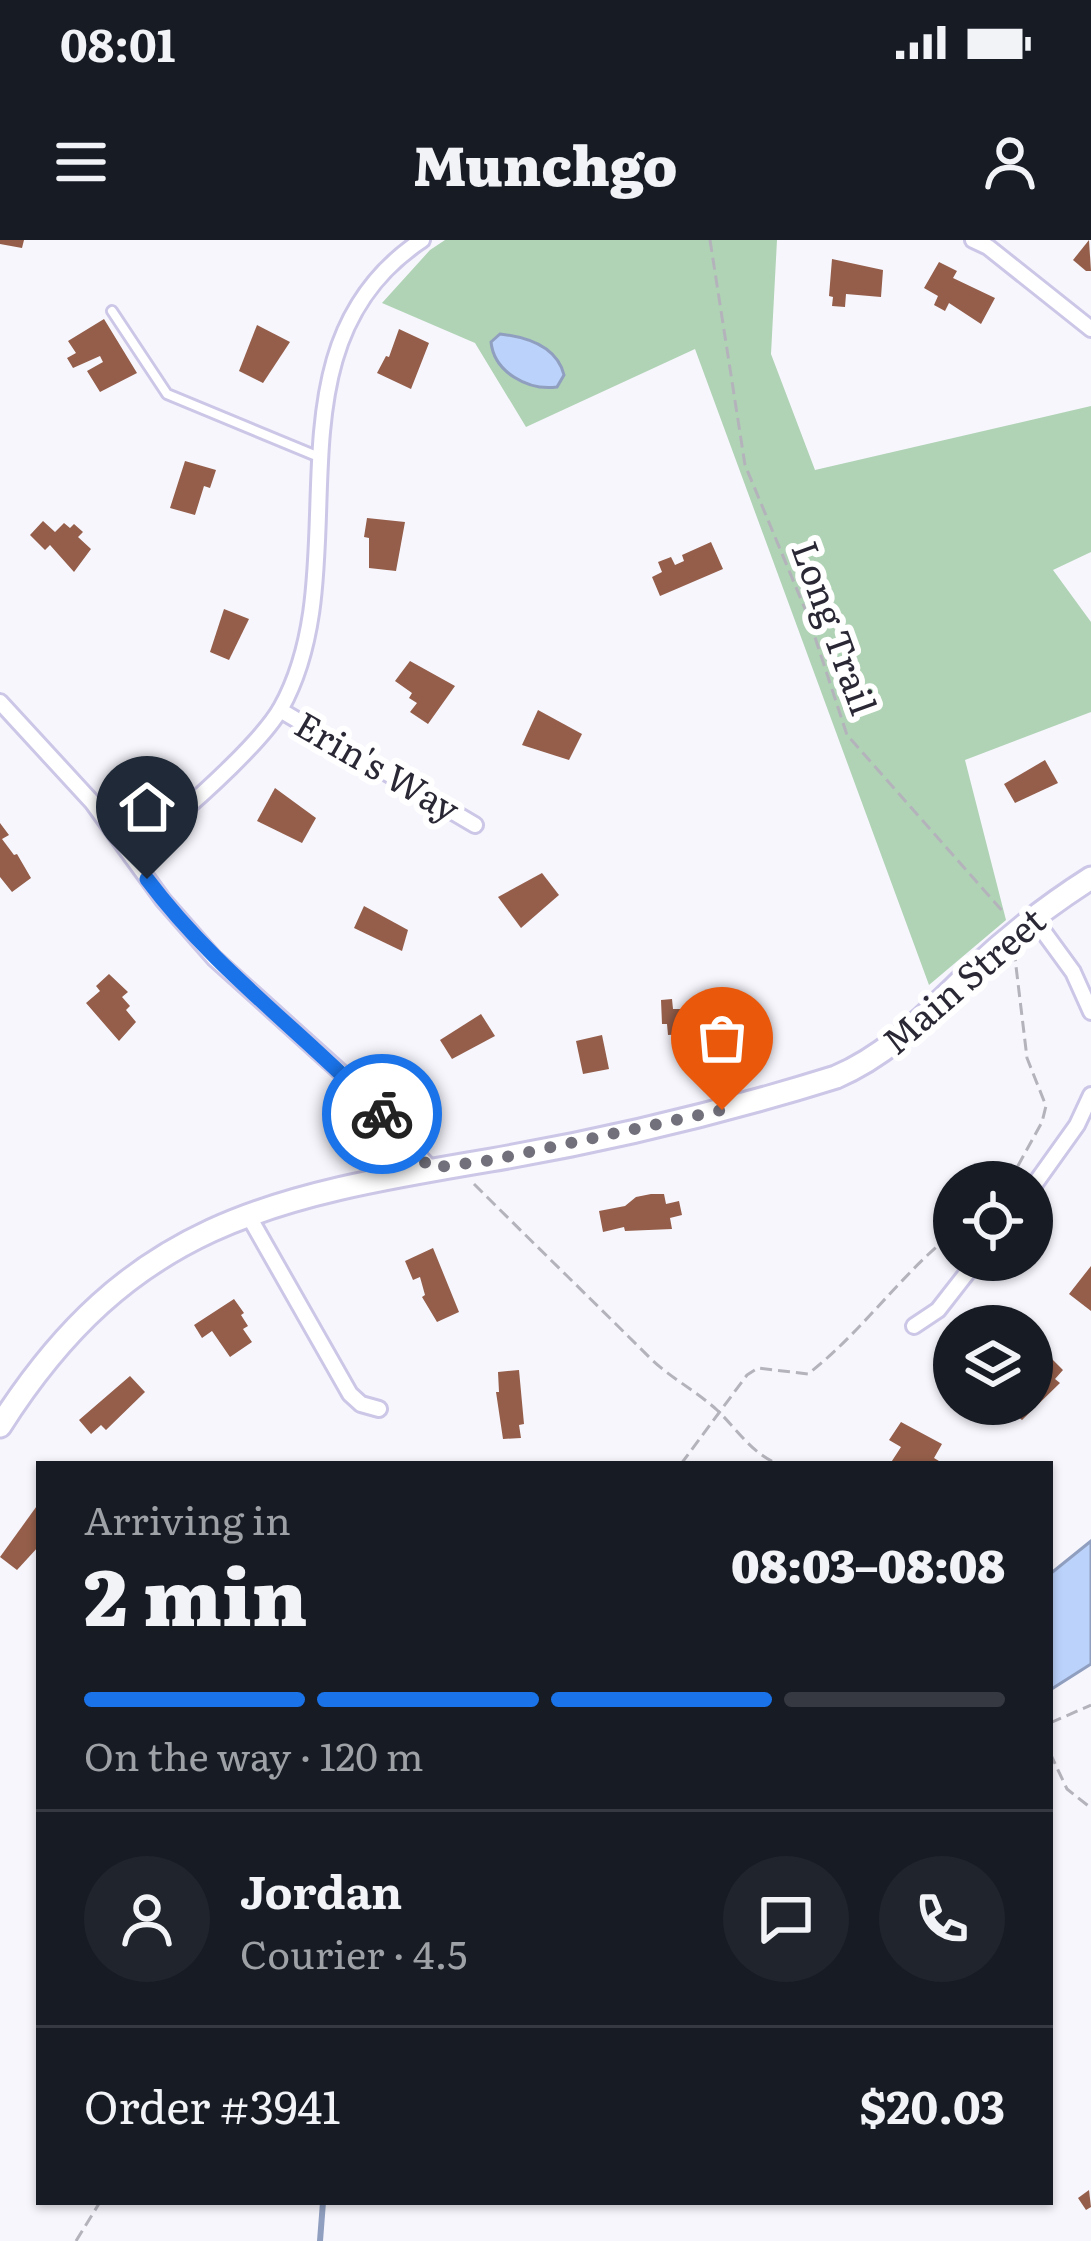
<!DOCTYPE html>
<meta charset="utf-8">
<style>
:root{--surface:#171b24;--page:#20242c;--text:#f1f3f6;--muted:#9ea1a6;--line:#363941;--accent:#1a73e8}
body{margin:0;font-family:Literata,serif;background:var(--page);color:var(--text);height:100vh;display:flex;flex-direction:column;font-size:45px;white-space:nowrap}
*{box-sizing:border-box;margin:0}
p{font-size:39px;color:var(--muted)}
.icon{flex:none;width:66px;height:66px;fill:none;stroke:currentColor;stroke-width:2;stroke-linecap:round;stroke-linejoin:round}
.map{position:relative;flex:1;overflow:hidden}
.drawer{position:absolute;left:36px;top:1221px;width:1017px;height:744px;display:flex;flex-direction:column;background:var(--surface);border-radius:0px;box-shadow:0 3px 9px #0004}
.drawer>*{flex:none}
.buttons{position:absolute;left:933px;top:921px;display:grid;gap:24px}
.buttons a{display:grid;place-items:center;width:120px;height:120px;border-radius:50%;background:var(--surface);box-shadow:0 3px 9px #0004;font-size:60px}
.pin{position:absolute;display:grid;place-items:center;width:102px;height:102px;color:#fff;margin:-123px -51px;border-radius:50% 50% 50% 0;rotate:-45deg;box-shadow:0 0 12px #0007}
.pin .icon{rotate:45deg}
.courier{position:absolute;display:grid;place-items:center;width:120px;height:120px;margin:-60px;border:9px solid #1a73e8;border-radius:50%;background:#fff;color:#222;box-shadow:0 3px 15px #0007}
.head em{font-style:normal;font-weight:800}
.head div{display:flex;flex-direction:column-reverse}
.head{display:flex;align-items:center;justify-content:space-between;height:204px;padding:0 48px}
h1{font-size:78px;font-weight:800;line-height:90px}
.bar{display:grid;grid-template-columns:repeat(4,1fr);gap:18px 12px;align-content:center;height:144px;padding:0 48px}
.bar i{height:15px;border-radius:9px;background:var(--line)}
.bar .on{background:var(--accent)}
.bar p{grid-column:span 4}
.line{display:flex;align-items:center;gap:30px;padding:0 48px;border-top:3px solid var(--line)}
.line div{flex:1}
.round{display:grid;place-items:center;flex:none;width:126px;height:126px;border-radius:63px;background:var(--page)}
.status{display:flex;justify-content:space-between;align-items:center;height:84px;padding:0 60px;background:var(--surface);direction:ltr}
.status svg{height:33px;fill:currentColor}
header{display:flex;justify-content:space-between;align-items:center;height:156px;padding:0 48px;background:var(--surface);font-size:54px;font-weight:800}
.map>svg:first-child{display:block}
</style>
<div class="status"><b>08:01</b><svg viewBox="0 0 49 12"><path d="M0 12V9h3v3zM5 12V6h3v6zM10 12V3h3v9zM15 12V0h3v12zM26 1h20v11H26zM47 4h2v5h-2z"/></svg></div>
<header><svg class="icon" aria-label="menu" viewBox="0 0 24 24"><path d="M4 6h16M4 12h16M4 18h16"/></svg>Munchgo<svg class="icon" aria-label="person" viewBox="0 0 24 24"><circle cx="12" cy="8" r="4"/><path d="M4 21q1-7 8-7t8 7"/></svg></header>
<div class="map">
<svg width="1091" height="2001" viewBox="0 0 1091 2001">
<rect width="100%" height="100%" fill="#f7f6fd"/>
<path fill="#b0d3b5" d="M445,0h332l-6,114 44,116 276,-64v146l-38,18 38,52v90l-126,48 41,160 -77,65 -234,-636 -169,78 -51,-84 -93,-40 48,-53z"/>
<g fill="#bbd2fa" stroke="#909fbf" stroke-width="3">
<path d="M500,94c27,3 57,13 64,41l-7,12c-29,4 -63,-15 -66,-45z"/>
<path d="M1091,1301v123l-41,26v-116z"/>
</g>
<g fill="none" stroke-linecap="round" stroke-linejoin="round">
<path stroke="#909fbf" stroke-width="6" d="M320,2001l3,-39"/>
</g>
<g fill="#945e4a">
<path d="M0,0h24l-2,8 -22,-4z"/>
<path d="M1089,0l2,31h-5l-13,-11z"/>
<path d="M832,19l51,11 -2,27 -35,-3 -1,13 -13,-1 1,-9 -4,-1z"/>
<path d="M939,22l18,9 -4,7 42,20 -14,26 -32,-21 -4,8 -11,-6 4,-9 -14,-8z"/>
<path d="M104,79l33,54 -37,19 -13,-21 16,-9 -3,-6 -27,12 -6,-10 9,-5 -8,-12z"/>
<path d="M257,85l33,17 -27,41 -24,-12z"/>
<path d="M399,89l30,14 -18,46 -34,-16 9,-17 3,1z"/>
<path d="M185,221l31,9 -6,18 -6,-2 -9,29 -25,-7z"/>
<path d="M367,278l38,4 -9,49 -27,-3v-30l-5,-1z"/>
<path d="M43,281l12,11 9,-9 6,5 4,-4 9,8 -5,5 13,12 -17,23 -24,-27 -5,5 -15,-15z"/>
<path d="M711,302l12,27 -63,27 -8,-19 10,-5 -4,-10 13,-5 4,8 9,-4 -2,-6z"/>
<path d="M224,369l25,10 -20,41 -19,-8z"/>
<path d="M410,421l45,25 -27,38 -18,-12 7,-9 -8,-5 3,-5 -17,-12z"/>
<path d="M538,470l44,24 -13,26 -47,-15z"/>
<path d="M1045,520l13,23 -43,20 -11,-19z"/>
<path d="M275,548l41,30 -14,25 -45,-22z"/>
<path d="M0,583l9,12 -7,4 12,16 3,-1 14,24 -19,14 -12,-15z"/>
<path d="M542,633l17,22 -38,33 -23,-31z"/>
<path d="M364,666l44,24 -6,21 -48,-23z"/>
<path d="M109,734l19,18 -6,5 8,9 -4,4 10,12 -17,19 -33,-38 14,-12 -4,-5z"/>
<path d="M672,759l1,10h18v10h13v-9h15l-1,-11h19l1,21 -18,1v22l-21,5v-5l-12,1v-10l-19,1 -1,-11h-5l-1,-24z"/>
<path d="M481,774l14,22 -43,23 -12,-19z"/>
<path d="M602,795l7,34 -26,5 -7,-33z"/>
<path d="M651,954h13l2,10 13,-3 3,14 -12,3 2,11 -47,2 -1,-4 -21,5 -4,-21 26,-5 11,-9z"/>
<path d="M433,1008l26,64 -22,10 -15,-25 3,-2 -5,-18 -7,3 -8,-19z"/>
<path d="M1091,1026v45l-22,-17z"/>
<path d="M234,1059l10,14 -3,2 7,11 -5,3 9,13 -22,15 -18,-26 -10,7 -8,-13z"/>
<path d="M1048,1115l15,15 -8,9 5,4 -38,37 -18,-16h28v-35z"/>
<path d="M519,1130l5,54 -5,1 2,13 -18,1 -7,-47h3l-1,-20z"/>
<path d="M130,1136l15,16 -39,38 -5,-5 -10,9 -12,-14z"/>
<path d="M901,1182l41,22 -8,14 10,6h-54l11,-17 -12,-7z"/>
<path d="M39,1263v43l-22,24 -17,-13z"/>
<path d="M1089,1950l2,17 -5,3 -8,-12z"/>
</g>
<g fill="none" stroke-linecap="round" stroke-linejoin="round">
<g stroke="#ccc7e7" stroke-width="14">
<path id="lane" d="M112,71l55,83 152,63"/>
</g>
<g stroke="#ccc7e7" stroke-width="20">
<g id="street">
<path d="M973,0l15,7 103,82"/>
<path d="M0,462l92,100 71,98 51,58 133,120 83,90"/>
<path d="M280,470l195,115"/>
<path d="M132,617c11,-16 24,-25 40,-37 29,-24 91,-80 109,-112 81,-145 -24,-359 141,-468"/>
<path d="M1035,680l38,52 18,40"/>
<path d="M1032,948l45,-63 14,-30"/>
<path d="M247,973l103,181 11,10 18,5"/>
<path d="M914,1086l24,-16 39,-50"/>
</g>
</g>
<g stroke="#ccc7e7" stroke-width="27">
<path id="secondary" d="M0,1186c129,-203 270,-229 491,-266 117,-20 233,-48 345,-83 56,-24 94,-67 138,-108 35,-33 76,-65 117,-91"/>
</g>
<g stroke="#b4b3bc" stroke-width="3" stroke-dasharray="12 6" stroke-linecap="butt">
<path d="M710,0l35,225 63,151 39,119 158,179"/>
<path d="M1009,942l33,-60 4,-16 -19,-48 -12,-100"/>
<path d="M474,944c59,59 118,116 177,175 20,19 45,32 66,51 20,19 34,43 61,54"/>
<path d="M681,1224l66,-89 11,-7 50,6c54,-42 92,-99 146,-142"/>
<path d="M1050,1483l41,-18"/>
<path d="M1050,1513l17,36 24,19"/>
<path d="M76,2001l24,-39"/>
</g>
<use href="#lane" stroke="#fff" stroke-width="8"/>
<use href="#street" stroke="#fff" stroke-width="14"/>
<use href="#secondary" stroke="#fff" stroke-width="21"/>
</g>
<g fill="none" stroke-linecap="round" stroke-linejoin="round">
<path stroke="#72707b" stroke-width="12" stroke-dasharray="0 21.6" d="M382,874l48,54 62,-8 230,-50"/>
<path stroke="#1a73e8" stroke-width="15" d="M147,639c67,90 158,155 235,235"/>
</g>
<g text-anchor="middle" stroke-width="12" stroke-linejoin="round" paint-order="stroke">
<g font-size="36" fill="#2a2835" stroke="#fff">
<text transform="translate(834 388) rotate(70)" y="13">Long Trail</text>
<text transform="translate(377 527) rotate(30)" y="13">Erin's Way</text>
<text transform="translate(964 741) rotate(-41)" y="13">Main Street</text>
</g>
</g>
</svg>
<div class="buttons">
<a><svg class="icon" aria-label="locate" viewBox="0 0 24 24"><circle cx="12" cy="12" r="6"/><path d="M12 2v4M12 18v4M2 12h4M18 12h4"/></svg></a>
<a><svg class="icon" aria-label="layers" viewBox="0 0 24 24"><path d="M12 4l9 5-9 5-9-5zM3 14l9 5 9-5"/></svg></a>
</div>
<div class="pin" style="left:722px;top:870px;background:#ea580c"><svg class="icon" aria-label="bag" viewBox="0 0 24 24"><path d="M5 8h14l-1 12H6zM9 8a3 3 0 0 1 6 0"/></svg></div>
<div class="pin" style="left:147px;top:639px;background:#1f2937"><svg class="icon" aria-label="home" viewBox="0 0 24 24"><path d="M3 11l9-7 9 7M6 9v11h12V9"/></svg></div>
<div class="courier" style="left:382px;top:874px"><svg class="icon" aria-label="bike" viewBox="0 0 24 24"><circle cx="6" cy="16" r="4"/><circle cx="18" cy="16" r="4"/><path d="M6 16l4-8h5l3 8M10 8l3 8H6M13 5h3"/></svg></div>
<section class="drawer">
<div class="head"><div><h1>2 min</h1><p>Arriving in</p></div><em>08:03–08:08</em></div>
<div class="bar"><i class="on"></i><i class="on"></i><i class="on"></i><i></i><p>On the way · 120 m</p></div>
<div class="line" style="height:216px"><a class="round"><svg class="icon" aria-label="person" viewBox="0 0 24 24"><circle cx="12" cy="8" r="4"/><path d="M4 21q1-7 8-7t8 7"/></svg></a><div><b>Jordan</b><p>Courier · 4.5</p></div><a class="round"><svg class="icon" aria-label="chat" viewBox="0 0 24 24"><path d="M4 5h16v11H9l-5 4z"/></svg></a><a class="round"><svg class="icon" aria-label="phone" viewBox="0 0 24 24"><path d="M5 4h4l2 5-3 2q2 4 5 5l2-3 5 2v4C11 20 4 13 5 4z"/></svg></a></div>
<div class="line" style="height:156px"><div>Order #3941</div><b>$20.03</b></div>
</section>
</div>
